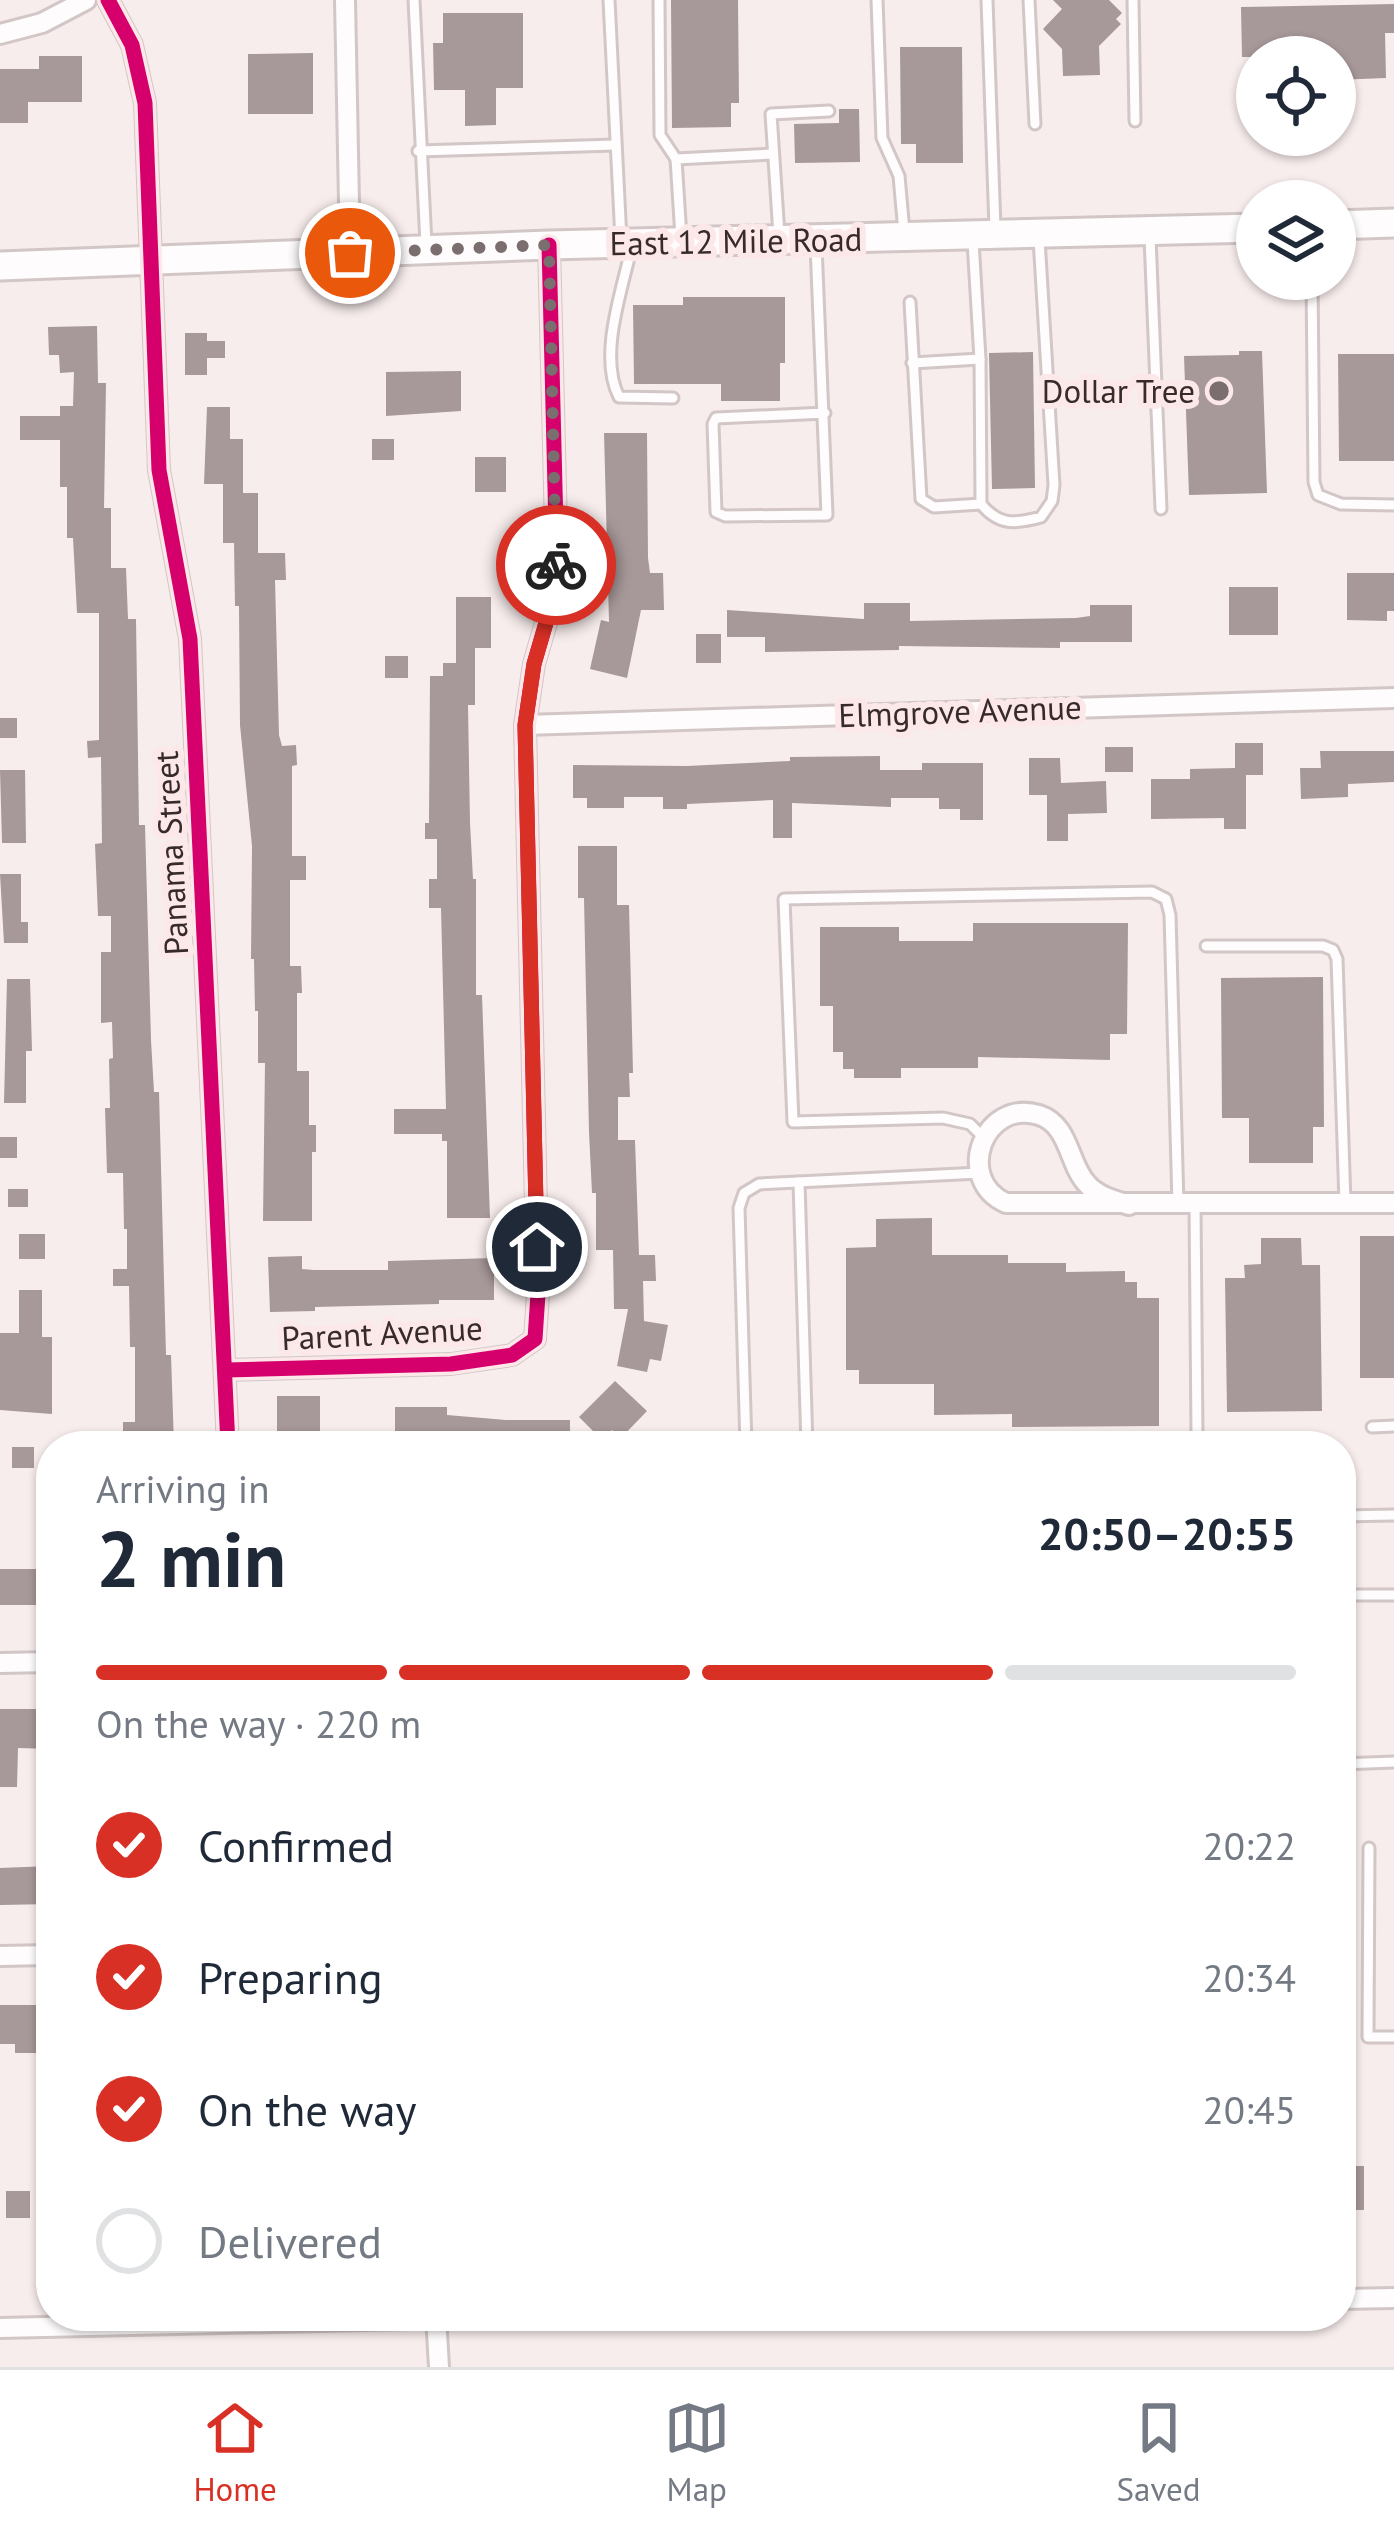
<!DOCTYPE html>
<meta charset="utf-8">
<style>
:root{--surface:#fff;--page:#f6f6f7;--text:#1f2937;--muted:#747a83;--line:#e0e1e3;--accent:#d93025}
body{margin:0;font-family:"PT Sans",sans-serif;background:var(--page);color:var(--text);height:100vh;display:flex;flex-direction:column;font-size:45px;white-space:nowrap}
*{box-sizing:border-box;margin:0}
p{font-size:39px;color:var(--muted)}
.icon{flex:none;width:66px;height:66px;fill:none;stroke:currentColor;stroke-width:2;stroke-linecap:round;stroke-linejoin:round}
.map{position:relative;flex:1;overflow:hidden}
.sheet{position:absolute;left:36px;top:1431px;width:1320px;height:900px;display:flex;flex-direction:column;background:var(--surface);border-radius:48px;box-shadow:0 3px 9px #0004}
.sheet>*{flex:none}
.buttons{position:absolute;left:1236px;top:36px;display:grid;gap:24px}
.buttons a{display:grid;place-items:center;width:120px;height:120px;border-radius:50%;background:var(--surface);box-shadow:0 3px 9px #0004;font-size:60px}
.pin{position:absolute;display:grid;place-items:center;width:102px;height:102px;color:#fff;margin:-51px;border:6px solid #fff;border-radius:50%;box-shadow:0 3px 12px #0007}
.courier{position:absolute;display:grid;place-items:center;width:120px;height:120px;margin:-60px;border:9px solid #d93025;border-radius:50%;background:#fff;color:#222;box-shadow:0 3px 15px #0007}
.headline em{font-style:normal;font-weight:800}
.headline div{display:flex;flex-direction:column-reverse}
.headline{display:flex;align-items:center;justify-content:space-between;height:204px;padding:0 60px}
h1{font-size:78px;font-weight:800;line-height:90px}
.bar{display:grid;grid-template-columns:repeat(4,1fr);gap:18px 12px;align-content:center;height:144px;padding:0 60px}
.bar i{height:15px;border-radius:9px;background:var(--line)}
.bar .active{background:var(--accent)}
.bar p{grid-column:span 4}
ol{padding:0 60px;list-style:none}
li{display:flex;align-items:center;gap:36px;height:132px}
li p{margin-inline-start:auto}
li .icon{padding:12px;border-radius:50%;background:var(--accent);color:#fff;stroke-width:4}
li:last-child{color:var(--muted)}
li i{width:66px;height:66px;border:6px solid var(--line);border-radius:50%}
.tabs{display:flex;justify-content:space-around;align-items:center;height:168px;border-top:3px solid var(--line);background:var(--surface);font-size:33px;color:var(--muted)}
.tabs a{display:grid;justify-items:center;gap:6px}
.tabs .active{color:var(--accent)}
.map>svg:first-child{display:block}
</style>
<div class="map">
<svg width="1394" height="2367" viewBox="0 0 1394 2367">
<rect width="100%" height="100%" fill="#f8eded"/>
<g fill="#a79899">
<path d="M671,0h67l1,103h-8v24l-59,1z"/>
<path d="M1053,0h56l13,13 -6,6 5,5 -22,22 1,29 -37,1 -1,-27 -19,-20 19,-20z"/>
<path d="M1394,4v29h-9l1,45 -51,2v-23h-93l-1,-50z"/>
<path d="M443,13h80v75h-27v37l-31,1v-36h-31l-1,-47h10z"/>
<path d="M900,47h62l1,116h-47v-19h-15z"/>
<path d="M313,53v61h-65v-60z"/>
<path d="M39,56h43v46h-54v21h-28v-54h39z"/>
<path d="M839,109h20l1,53 -65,1 -1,-39 45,-1z"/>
<path d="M683,297h102v66h-5v38h-59v-17h-87l-1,-79h50z"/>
<path d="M97,326l1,57h8l-2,125h7v60h15l2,51h8l3,206h6l6,215 3,52h5l7,263h5l3,91h-51v-24h12v-75h-5l-1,-61h-16v-17h14v-40h-3l-1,-56h-16l-2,-65h5l-1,-49 4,-1 -1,-36 -11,1v-71h10v-36h-13l-3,-72 7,-1 -1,-86 -13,1 -1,-17 12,-1v-127h-22l-4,-75h-6v-51h-7v-47h-40v-24h40v-10h13l1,-34 -14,1 -1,-18h-10l-1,-28z"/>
<path d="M185,333h22v8h18v17h-18v17h-22z"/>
<path d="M1239,351h23l5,142 -78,2 -5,-139 55,-1z"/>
<path d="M1033,352l2,136 -43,1 -3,-136z"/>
<path d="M1338,354h56v107h-55z"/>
<path d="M461,371v40l-75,5v-44z"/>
<path d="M207,407h23v32h13v54h15v60h27l1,27h-11l4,155 3,11 14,-1 1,20 -5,1v90h14v24h-16v86h11l1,27h-5v78h12v54h7v27h-4v69h-49l2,-158h-7v-52h-3l-1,-52h-3l1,-113 -12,-121 -1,-119h-4l-1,-63h-11v-59h-19z"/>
<path d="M604,433h43l1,125 2,15h13l1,37h-23l-14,68 -37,-9 11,-49 8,2z"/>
<rect x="372" y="439" width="22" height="21"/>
<rect x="475" y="457" width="31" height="35"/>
<path d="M1347,573h47v38h-7v10l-40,-1z"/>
<rect x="1229" y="587" width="49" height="48"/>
<path d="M456,597h35v51h-16v57h-7l2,118 3,56h3v116h6l8,223h-43v-77h-5v-7h-48v-25h52l-5,-201h-12v-29h8v-40h-12v-16h4l1,-147h13v-13h13z"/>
<path d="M864,603h46v18l166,-3 14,-2v-11h42v37h-72v6l-161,-2v4l-134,2v-15h-38v-27l137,9z"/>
<rect x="696" y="634" width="25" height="29"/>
<rect x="385" y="656" width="23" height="22"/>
<rect x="0" y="718" width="17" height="20"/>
<path d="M1235,743h28v32h-17v54h-22v-11l-73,1v-40h39v-10l45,-1z"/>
<rect x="1105" y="747" width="28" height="25"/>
<path d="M1320,751h74v31l-46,2v13l-47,2 -1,-31h21z"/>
<path d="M880,756v14h42v-7h61v57h-23v-11h-21v-11h-48v9l-99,-4v35h-19v-38l-86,4v5h-24v-12h-39v11h-37v-10h-14v-33l114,1 103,-5v-4z"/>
<path d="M1029,758h31l1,25 45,-2 1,32 -39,1v27h-21v-46h-18z"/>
<path d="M0,770h25l1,73h-24z"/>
<path d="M578,846h39v59h12l4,168h-4l1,24h-12v43h17l4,115h16l1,26h-13l1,40 24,4 -7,36 -11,-2 -3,13 -30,-6 11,-57h-14l-1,-59h-17v-57h-4l-3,-61 -5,-234h-6z"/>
<path d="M0,874h21v48h7v21h-24z"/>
<path d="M973,923h155l-1,111h-17v26l-132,-3v11h-77v10h-47v-9h-11v-17h-10v-46h-13v-79h79v14h74z"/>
<path d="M1323,977l1,150h-11v36h-64v-45h-27l-1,-140z"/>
<path d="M7,979h23l2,72h-6v52h-22z"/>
<rect x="0" y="1137" width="17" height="21"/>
<rect x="8" y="1189" width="20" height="18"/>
<path d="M932,1218v37h76v8h58v9l59,-1v11h12v16h22v128l-147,1v-13l-78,1v-31h-75v-14h-13v-122l30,-1v-28z"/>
<rect x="19" y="1234" width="26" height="25"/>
<rect x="1360" y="1236" width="34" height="142"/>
<path d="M1261,1238h40l1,27h18l2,146 -95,1 -2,-134h20l-1,-13 17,-1z"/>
<path d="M302,1256v13l12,1h74v-9l106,-3v42h-55v4l-124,3v4l-45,1 -2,-55z"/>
<path d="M19,1290h23v47h10v77l-52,-4v-77h19z"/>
<path d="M615,1381l32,30 -26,27 -9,-8 -10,10 -23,-23z"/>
<rect x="277" y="1396" width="43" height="44"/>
<path d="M395,1407h52v8l59,5h64v26h-151v-4h-24z"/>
<rect x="12" y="1447" width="22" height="21"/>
<rect x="0" y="1569" width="51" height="36"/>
<path d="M0,1709h51v40l-33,-1 -1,39h-17z"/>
<path d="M51,1866v38l-51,1v-37z"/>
<path d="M0,2005h48v48h-33v-9h-15z"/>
<rect x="1341" y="2166" width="23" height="44"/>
<rect x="6" y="2191" width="24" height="27"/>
</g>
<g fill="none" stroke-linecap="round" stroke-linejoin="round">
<g stroke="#d2c6c6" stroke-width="15">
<g id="service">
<path d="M414,0l12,244"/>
<path d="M609,0l12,240"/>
<path d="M659,0l1,135 16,24"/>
<path d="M877,0l5,138 17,38 5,56"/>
<path d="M987,0l8,228"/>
<path d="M1029,0l6,124"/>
<path d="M1133,0l2,121"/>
<path d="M418,151l197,-6"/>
<path d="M779,235l-8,-121 58,-3"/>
<path d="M681,237l-5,-78 97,-5"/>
<path d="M1150,237l11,272"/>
<path d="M973,241l7,118 1,145c18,22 34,20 60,13l11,-16 2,-16 -15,-246"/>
<path d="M816,245l11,270 -102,1 -9,-4 -3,-88 3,-6 109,-5"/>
<path d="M631,249c-9,42 -33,107 -12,148l54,1"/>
<path d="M1312,279l2,203 4,13 23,9 53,1"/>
<path d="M910,302l11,197 13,8 47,-3"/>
<path d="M912,363l68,-4"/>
<path d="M1206,946h117l10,4 4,9 8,244"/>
<path d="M984,1138l-14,-14 -27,-6 -150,4 -9,-223 368,-7 14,7 4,16 8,289"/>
<path d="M799,1182l8,264"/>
<path d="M1372,1427l22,-1"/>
<path d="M746,1446l-7,-238 5,-15 15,-9 221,-11"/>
<path d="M1194,1446l3,-9 -2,-232"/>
<path d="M1341,1516l53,-1"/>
<path d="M1341,1595h53"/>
<path d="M1341,1764l53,-2"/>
<path d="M1369,1848l-1,189h26"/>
</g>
</g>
<g stroke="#d2c6c6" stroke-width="24">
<g id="minor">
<path d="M108,0l24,45 13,58 14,367 31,169 38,807"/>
<path d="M345,0l5,253"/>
<path d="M0,34l42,-11 44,-23"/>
<path d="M525,725l869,-27"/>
<path d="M1129,1205c-15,-5 -32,-9 -42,-21 -19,-20 -17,-59 -48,-69 -56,-17 -85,65 -33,88h388"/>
<path d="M226,1370l225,-6 61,-9 23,-16 3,-45 -13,-569 9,-61 21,-72 2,-24 -8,-323"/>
<path d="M0,1663l51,-1"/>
<path d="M0,1956l51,-1"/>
<path d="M1341,2299l53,-1"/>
<path d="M436,2316l3,51"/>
<path d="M0,2328l544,-12"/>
</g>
</g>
<g stroke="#d2c6c6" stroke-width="33">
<g id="secondary">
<path d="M1335,225l59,-2"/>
<path d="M0,266l549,-21 708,-17"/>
</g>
</g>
<use href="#service" stroke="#fefcfc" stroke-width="9"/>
<use href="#minor" stroke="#fefcfc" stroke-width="18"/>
<use href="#secondary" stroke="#fefcfc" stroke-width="27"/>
<g stroke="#fde8e9" stroke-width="22">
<g id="cycleway">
<path d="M108,0l24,45 13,58 14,367 31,169 38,807"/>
<path d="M226,1370l225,-6 61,-9 23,-16 3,-45 -13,-569 9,-61 21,-72 2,-24 -8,-323"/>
</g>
</g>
<use href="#cycleway" stroke="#d6006c" stroke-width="15"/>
</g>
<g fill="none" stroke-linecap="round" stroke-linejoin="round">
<path stroke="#7b6e6f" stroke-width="12" stroke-dasharray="0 21.6" d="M350,253l199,-8 7,320"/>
<path stroke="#d93025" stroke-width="15" d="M537,1247l-12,-522 9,-61 21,-72 1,-27"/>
</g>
<circle fill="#7b6e6f" stroke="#fde8e9" stroke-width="4.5" cx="1219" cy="391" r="12"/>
<g text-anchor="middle" stroke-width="12" stroke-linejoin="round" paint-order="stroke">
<g font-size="33" fill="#372a2b" stroke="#fde8e9">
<text transform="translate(736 241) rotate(-1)" y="12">East 12 Mile Road</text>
<text transform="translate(960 711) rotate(-2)" y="12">Elmgrove Avenue</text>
<text transform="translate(171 853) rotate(-93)" y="12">Panama Street</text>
<text transform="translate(382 1333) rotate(-3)" y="12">Parent Avenue</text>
</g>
<g font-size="33" fill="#372a2b" stroke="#fde8e9" text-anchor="end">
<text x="1195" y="403">Dollar Tree</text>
</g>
</g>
</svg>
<div class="buttons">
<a><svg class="icon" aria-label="locate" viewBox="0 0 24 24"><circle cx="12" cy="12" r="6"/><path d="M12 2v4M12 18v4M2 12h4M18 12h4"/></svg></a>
<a><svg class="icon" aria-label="layers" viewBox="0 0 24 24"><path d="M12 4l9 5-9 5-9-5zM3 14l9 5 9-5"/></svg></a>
</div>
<div class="pin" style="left:350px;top:253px;background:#ea580c"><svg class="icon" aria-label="bag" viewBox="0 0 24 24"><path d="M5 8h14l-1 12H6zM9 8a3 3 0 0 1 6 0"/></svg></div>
<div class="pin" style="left:537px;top:1247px;background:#1f2937"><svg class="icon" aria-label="home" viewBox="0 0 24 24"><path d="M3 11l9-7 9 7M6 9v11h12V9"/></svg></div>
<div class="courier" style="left:556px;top:565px"><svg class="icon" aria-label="bike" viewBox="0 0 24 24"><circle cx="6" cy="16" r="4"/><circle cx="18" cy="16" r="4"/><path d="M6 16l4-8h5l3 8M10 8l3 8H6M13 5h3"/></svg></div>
<section class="sheet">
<div class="headline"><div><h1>2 min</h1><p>Arriving in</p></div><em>20:50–20:55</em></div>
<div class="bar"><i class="active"></i><i class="active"></i><i class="active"></i><i></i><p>On the way · 220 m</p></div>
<ol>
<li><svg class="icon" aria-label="check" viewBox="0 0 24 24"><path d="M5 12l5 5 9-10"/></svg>Confirmed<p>20:22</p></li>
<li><svg class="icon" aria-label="check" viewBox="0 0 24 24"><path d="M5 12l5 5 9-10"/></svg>Preparing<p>20:34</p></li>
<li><svg class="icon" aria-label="check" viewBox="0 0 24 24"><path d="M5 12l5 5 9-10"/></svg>On the way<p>20:45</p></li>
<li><i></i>Delivered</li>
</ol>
</section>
</div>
<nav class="tabs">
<a class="active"><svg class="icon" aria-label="home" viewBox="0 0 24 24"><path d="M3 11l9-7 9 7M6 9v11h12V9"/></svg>Home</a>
<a><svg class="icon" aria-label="map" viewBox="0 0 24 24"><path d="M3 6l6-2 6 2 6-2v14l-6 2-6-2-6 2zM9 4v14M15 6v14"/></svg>Map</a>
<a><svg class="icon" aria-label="saved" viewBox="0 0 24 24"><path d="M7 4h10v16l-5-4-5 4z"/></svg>Saved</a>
</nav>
